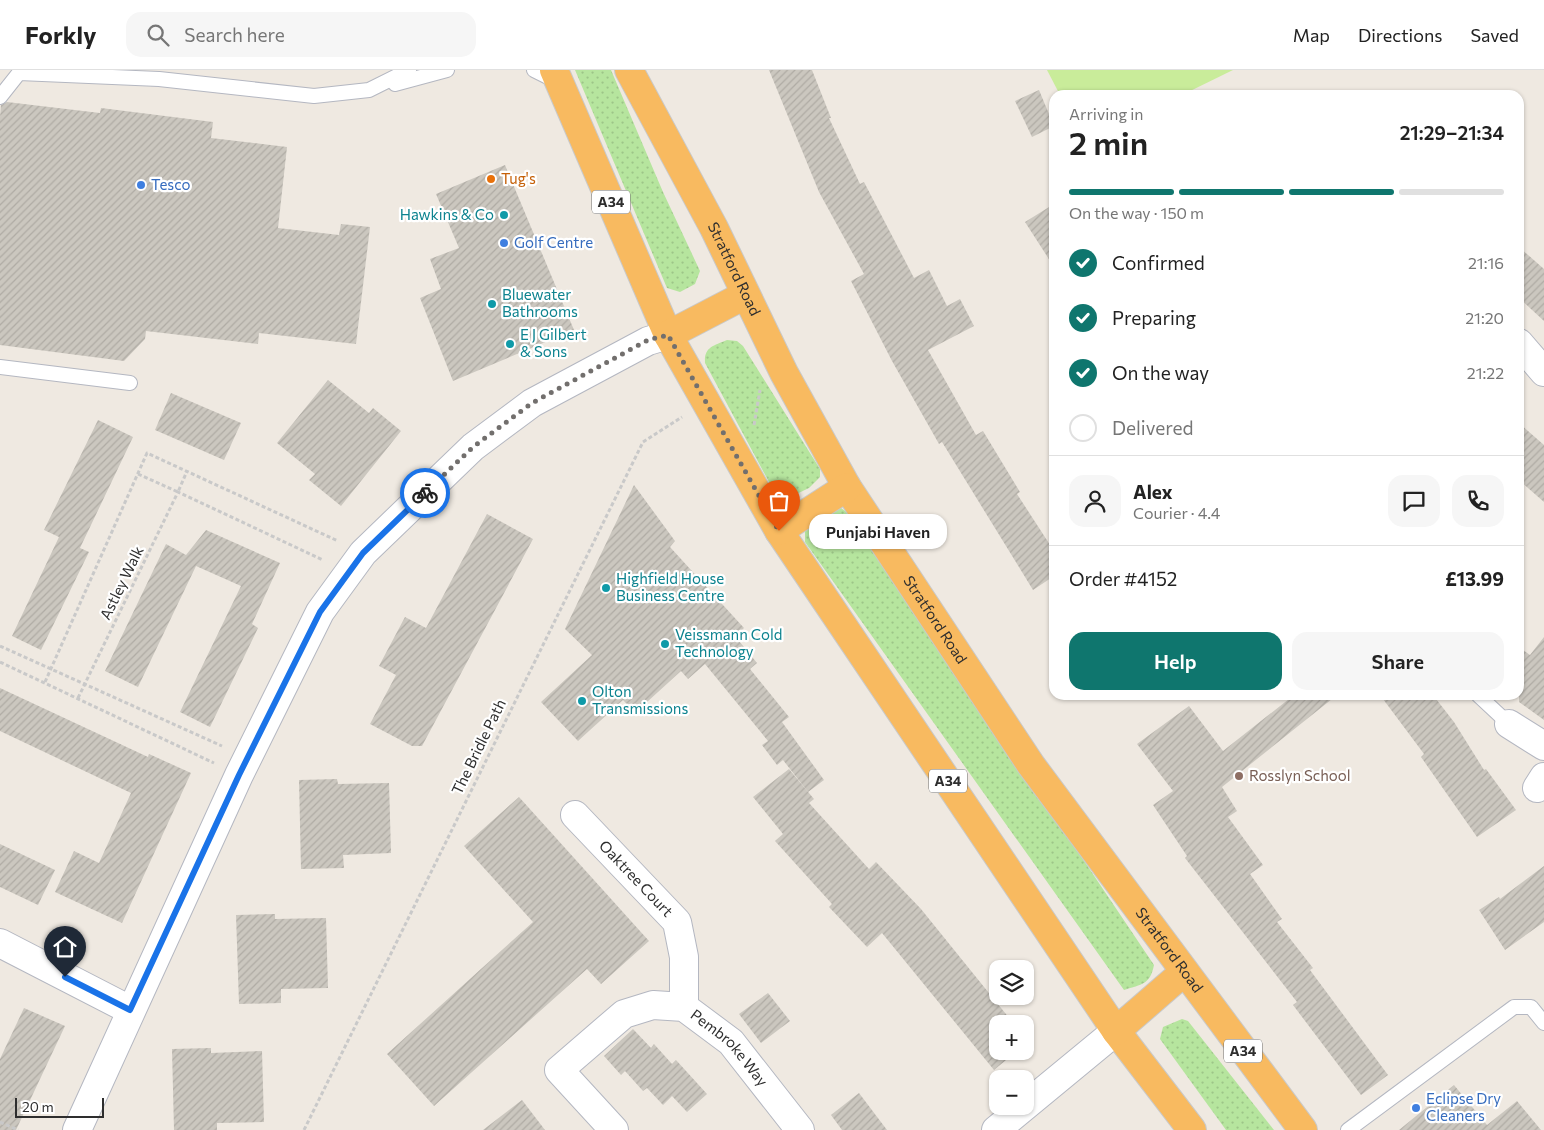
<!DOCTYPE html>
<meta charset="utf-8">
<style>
:root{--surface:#fff;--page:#f6f6f6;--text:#222;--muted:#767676;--line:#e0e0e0;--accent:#0f766e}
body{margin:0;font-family:Commissioner,sans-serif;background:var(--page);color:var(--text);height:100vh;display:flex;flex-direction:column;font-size:19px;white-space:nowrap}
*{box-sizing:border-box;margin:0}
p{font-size:16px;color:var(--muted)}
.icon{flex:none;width:28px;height:28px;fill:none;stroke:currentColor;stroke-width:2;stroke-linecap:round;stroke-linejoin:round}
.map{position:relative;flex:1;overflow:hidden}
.sheet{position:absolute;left:1049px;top:20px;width:475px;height:610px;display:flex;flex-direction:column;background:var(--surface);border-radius:15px;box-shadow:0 1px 4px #0004}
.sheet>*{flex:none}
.tools{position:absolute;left:989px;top:890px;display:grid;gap:10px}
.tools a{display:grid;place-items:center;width:45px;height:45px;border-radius:10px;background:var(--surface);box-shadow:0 1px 4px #0004;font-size:25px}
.scale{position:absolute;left:15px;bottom:12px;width:89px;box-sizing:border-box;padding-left:5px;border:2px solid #2e2e2e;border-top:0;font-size:14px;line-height:18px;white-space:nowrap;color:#2e2e2e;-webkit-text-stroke:4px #fff;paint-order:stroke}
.pin{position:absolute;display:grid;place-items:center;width:42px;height:42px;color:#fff;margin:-51px -21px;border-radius:50% 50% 50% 0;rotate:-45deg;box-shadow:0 0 5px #0007}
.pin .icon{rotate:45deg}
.courier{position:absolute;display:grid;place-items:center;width:50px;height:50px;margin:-25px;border:4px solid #1a73e8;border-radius:50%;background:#fff;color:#222;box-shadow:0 1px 6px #0007}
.bubble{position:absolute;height:35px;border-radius:15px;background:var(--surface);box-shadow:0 1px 4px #0004;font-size:16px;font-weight:600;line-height:35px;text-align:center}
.head em{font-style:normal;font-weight:600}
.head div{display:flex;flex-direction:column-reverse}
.head{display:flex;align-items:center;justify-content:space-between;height:85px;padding:0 20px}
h1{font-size:32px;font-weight:600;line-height:38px}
.bar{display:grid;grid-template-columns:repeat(4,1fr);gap:8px 5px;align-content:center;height:60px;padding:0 20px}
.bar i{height:6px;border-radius:4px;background:var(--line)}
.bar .on{background:var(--accent)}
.bar p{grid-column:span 4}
.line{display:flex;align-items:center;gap:12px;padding:0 20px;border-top:1px solid var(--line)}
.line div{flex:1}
.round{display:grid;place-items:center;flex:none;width:52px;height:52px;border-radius:15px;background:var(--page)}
ol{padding:0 20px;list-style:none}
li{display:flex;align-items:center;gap:15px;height:55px}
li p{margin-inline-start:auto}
li .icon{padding:5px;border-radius:50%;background:var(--accent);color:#fff;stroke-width:4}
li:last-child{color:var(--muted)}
li i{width:28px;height:28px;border:2px solid var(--line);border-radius:50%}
.button{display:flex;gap:10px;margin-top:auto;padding:10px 20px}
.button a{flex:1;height:58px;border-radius:15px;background:var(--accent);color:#fff;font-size:20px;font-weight:600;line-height:58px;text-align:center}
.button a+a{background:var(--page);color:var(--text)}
header{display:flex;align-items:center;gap:30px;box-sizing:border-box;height:70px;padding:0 25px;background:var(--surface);border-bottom:1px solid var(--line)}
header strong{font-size:24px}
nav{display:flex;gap:28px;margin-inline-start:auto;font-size:18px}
.search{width:350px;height:45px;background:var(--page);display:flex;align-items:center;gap:12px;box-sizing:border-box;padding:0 18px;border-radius:15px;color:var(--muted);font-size:19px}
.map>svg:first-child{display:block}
</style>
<header>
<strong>Forkly</strong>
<div class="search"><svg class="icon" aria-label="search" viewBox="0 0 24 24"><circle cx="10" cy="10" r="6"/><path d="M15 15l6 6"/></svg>Search here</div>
<nav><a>Map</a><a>Directions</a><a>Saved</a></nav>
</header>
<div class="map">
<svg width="1544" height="1060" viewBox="0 0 1544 1060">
<defs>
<pattern id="grass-dots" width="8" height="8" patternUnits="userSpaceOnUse" patternTransform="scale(1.25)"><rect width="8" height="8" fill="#b6e59e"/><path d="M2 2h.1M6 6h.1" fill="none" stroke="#9dc588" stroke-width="1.8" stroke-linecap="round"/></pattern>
<pattern id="building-hatch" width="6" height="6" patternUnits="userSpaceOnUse" patternTransform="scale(1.25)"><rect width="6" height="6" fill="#cbc7bf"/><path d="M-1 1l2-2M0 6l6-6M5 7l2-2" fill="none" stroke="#afaba4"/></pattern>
</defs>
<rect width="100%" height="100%" fill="#efe9e1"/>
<g fill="url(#grass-dots)">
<path d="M575,0h36l52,122 37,79 -5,13 -15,8 -13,-4z"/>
<path d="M727,270l10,1 6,5 77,123v8l-11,11 -21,10 -12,-3 -71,-132c-1,-16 8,-17 22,-23z"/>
<path d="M841,438l12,9 301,448c-4,20 -12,19 -30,25l-319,-448v-14l19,-15z"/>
<path d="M1182,949l6,2 86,109h-48l-66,-91 3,-12z"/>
</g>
<path fill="#c9ec9a" d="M1047,0h186l-51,25h-122z"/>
<g fill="url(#building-hatch)">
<path d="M769,0h43l19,48h-2l31,66 4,-2 50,96 15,-8 18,36 13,-7 14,27 -46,24 48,85 7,-4 37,61 -3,2 37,57v25l-21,14 -91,-148 -3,2 -47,-83 -41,-80 13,-7 -45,-82z"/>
<path d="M1039,20l15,36 -22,11 -17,-36z"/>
<path d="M7,32l93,11 1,-5 112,14 -2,16 76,9 -9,81 61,7 2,-11 29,3 -14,117 -97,-11 -1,11 -112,-13 -1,8 -21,22 -124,-16v-228l1,-12z"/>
<path d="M505,95l69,165 -121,51 -33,-83 21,-9 -11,-30 29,-11 -23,-54z"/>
<path d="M1054,134v63l-29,-45z"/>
<path d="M1519,177l25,22v52l-25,-23z"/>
<path d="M328,310l41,33 4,-5 28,23 -60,75 -32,-26 6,-6 -38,-31z"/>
<path d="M171,323l70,30 -17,37 -69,-30z"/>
<path d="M98,350l35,17 -53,111 9,4 -48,98 -29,-14 47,-99 -15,-7z"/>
<path d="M1519,353l25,22v57l-25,-22z"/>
<path d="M634,415l41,56 -5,6 74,81 -9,8 22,27 -7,6 39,48 -7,5 42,58 -16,12 -25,-32 -6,5 -15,-20 6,-4 -63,-77 -17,15 -7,-8 -46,42 -12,-13 -45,41 -37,-39 51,-47 -27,-26z"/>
<path d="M487,444l46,25 -111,207h-10l-42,-22 26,-49 -17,-9 26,-49 21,11z"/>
<path d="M206,460l74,33 -28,61 6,4 -48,99 -30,-15 61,-126 -45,-20 -58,121 -33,-16 61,-127 20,11z"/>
<path d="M1544,567v83l-25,-18v-55l11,8z"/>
<path d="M0,618l148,69 1,-3 42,19 -69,150 -67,-31 19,-41 25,12 32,-70 -131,-62z"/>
<path d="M1294,625h43l-115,92 15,24 -9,6 35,48 -13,9 32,45 -5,3 36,46 -3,2 78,105 -27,20 -68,-90 4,-3 -112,-144 2,-2 -34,-51 20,-14 -36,-47 52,-38 34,45z"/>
<path d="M1380,625h53l21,27 30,48 2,-1 30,41 -39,27 -56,-80 3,-3z"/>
<path d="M789,699l25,30 -5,4 60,66 7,-7 45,47 93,115h-16v27h19l-23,19 -112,-137 -15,14 -38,-40 3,-3 -57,-63 8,-7 -30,-37z"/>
<path d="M337,709l1,5 51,-1 2,70 -48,2 1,13 -43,1 -2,-89z"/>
<path d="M519,727l130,144 -48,43 -14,-15 -153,137 -47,-52 146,-132 -69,-76z"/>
<path d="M0,774l55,26 -17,35 -38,-18z"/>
<path d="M1544,796v56l-39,28 -26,-40 20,-13 1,2z"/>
<path d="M275,844v5l51,-1 2,70 -47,1v14l-42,1 -3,-89z"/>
<path d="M768,923l22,28 -29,22 -22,-29z"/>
<path d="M24,938l41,18 -49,104h-16v-71z"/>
<path d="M633,959l18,19 3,-4 18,20 4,-4 31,34 -20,18 -15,-16 -9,9 -16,-17 -4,3 -18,-20 -4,4 -17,-19z"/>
<path d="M211,978v5l51,-2 2,71 -47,1v7h-43l-2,-81z"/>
<path d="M1454,1015l33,40 30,-24 24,29h-142z"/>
<path d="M859,1023l28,37h-45l-11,-15z"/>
<path d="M522,1030l23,30h-62z"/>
</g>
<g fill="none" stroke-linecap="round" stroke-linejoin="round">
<g stroke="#b4b7c1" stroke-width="16">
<g id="service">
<path d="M534,0l22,11"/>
<path d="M395,14l52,-14"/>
<path d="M0,27l19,-24 140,6 155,17 55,-6 40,-20"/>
<path d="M0,297l130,16"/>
<path d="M1478,625l31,29"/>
<path d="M1348,1060l166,-123h17l13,16"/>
</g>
</g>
<g stroke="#b4b7c1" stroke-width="30">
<g id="minor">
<path d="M1519,273l25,29"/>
<path d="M1509,654l35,22"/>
<path d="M1537,718l7,-11"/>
<path id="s1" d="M575,745l102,107 7,35v50"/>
<path d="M0,873l130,67"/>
<path d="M77,1060l162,-355 81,-163 43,-59 110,-106 59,-44 116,-62 20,-6"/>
<path id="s2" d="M614,1060l-55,-60 65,-56 29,-9 31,2 47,35 69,88"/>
<path d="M996,1060l120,-99"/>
</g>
</g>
<g stroke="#c9c9c9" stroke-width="30">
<g id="trunk">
<path d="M554,0l114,265 111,196 337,500 76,99"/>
<path id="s3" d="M629,0l85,158 70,145 63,114 184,278 272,365"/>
<path d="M668,265l77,-40"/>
<path d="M779,461l68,-44"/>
<path d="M1116,961l68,-59"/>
</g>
</g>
<g stroke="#c9c9c9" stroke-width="3" stroke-dasharray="4 2.5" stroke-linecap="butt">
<path d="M754,355l6,-35"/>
<path d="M138,404l40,18 9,-21"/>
<path d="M0,576l222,100"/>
<path d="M0,592l214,101"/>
<path d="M45,612l102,-229 191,88"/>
<path d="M78,628l100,-206 145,68"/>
<path d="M0,1052l18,8"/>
<path d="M304,1060l339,-688 39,-25"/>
</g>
<use href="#service" stroke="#fff" stroke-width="14"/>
<use href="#minor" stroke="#fff" stroke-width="28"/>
<use href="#trunk" stroke="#f8ba60" stroke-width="28"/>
</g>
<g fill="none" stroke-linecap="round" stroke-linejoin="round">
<path stroke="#726f6d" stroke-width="5" stroke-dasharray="0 9" d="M425,423l48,-46 59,-44 116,-63 20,-5 111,196"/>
<path stroke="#1a73e8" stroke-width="6" d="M65,907l65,33 109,-235 81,-163 43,-59 62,-60"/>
</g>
<circle fill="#e8710a" stroke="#fff" stroke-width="2" cx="491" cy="109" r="5"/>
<g fill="#3f7fe0" stroke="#fff" stroke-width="2">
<circle cx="141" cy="115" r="5"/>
<circle cx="504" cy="173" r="5"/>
<circle cx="1416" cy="1038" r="5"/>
</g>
<g fill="#0f9aa8" stroke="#fff" stroke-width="2">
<circle cx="504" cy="145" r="5"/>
<circle cx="492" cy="234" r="5"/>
<circle cx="510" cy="274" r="5"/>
<circle cx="606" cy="518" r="5"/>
<circle cx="665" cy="574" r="5"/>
<circle cx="582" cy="631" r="5"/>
</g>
<circle fill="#8d6e63" stroke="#fff" stroke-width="2" cx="1239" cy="706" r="5"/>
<g text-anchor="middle" stroke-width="4.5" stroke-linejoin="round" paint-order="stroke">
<g fill="#fff" stroke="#6d6d6d" stroke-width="1">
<rect x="592" y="120.5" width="38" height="23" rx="4"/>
<rect x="929" y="699.5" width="38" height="23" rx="4"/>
<rect x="1224" y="969.5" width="38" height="23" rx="4"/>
</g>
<g font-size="14" font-weight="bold" fill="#2e2e2e">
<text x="611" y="137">A34</text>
<text x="948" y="716">A34</text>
<text x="1243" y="986">A34</text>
</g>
<g font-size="15" fill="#c56008" stroke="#fff" text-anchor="start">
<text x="501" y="114">Tug's</text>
</g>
<g font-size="15" fill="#366cbe" stroke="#fff" text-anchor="start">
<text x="151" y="120">Tesco</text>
<text x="514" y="178">Golf Centre</text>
<text x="1426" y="1034">Eclipse Dry<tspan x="1426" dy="17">Cleaners</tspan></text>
</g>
<g font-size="15" fill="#0d838f" stroke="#fff" text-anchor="start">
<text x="494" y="150" text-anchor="end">Hawkins &amp; Co</text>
<text x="502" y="230">Bluewater<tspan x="502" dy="17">Bathrooms</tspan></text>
<text x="520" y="270">E J Gilbert<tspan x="520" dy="17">&amp; Sons</tspan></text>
<text x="616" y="514">Highfield House<tspan x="616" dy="17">Business Centre</tspan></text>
<text x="675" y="570">Veissmann Cold<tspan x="675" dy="17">Technology</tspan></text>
<text x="592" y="627">Olton<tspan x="592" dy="17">Transmissions</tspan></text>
</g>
<g font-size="15" fill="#2e2e2e" stroke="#fff">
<text dy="5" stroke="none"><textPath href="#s3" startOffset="225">Stratford Road</textPath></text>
<text transform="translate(122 513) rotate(-64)" y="5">Astley Walk</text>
<text dy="5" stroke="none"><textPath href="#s3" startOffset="630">Stratford Road</textPath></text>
<text transform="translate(479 677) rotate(-64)" y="5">The Bridle Path</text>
<text dy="5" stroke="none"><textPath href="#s1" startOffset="88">Oaktree Court</textPath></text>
<text dy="5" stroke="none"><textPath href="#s3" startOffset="1035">Stratford Road</textPath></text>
<text dy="5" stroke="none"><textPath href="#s2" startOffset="290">Pembroke Way</textPath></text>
</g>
<g font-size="15" fill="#785e54" stroke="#fff" text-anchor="start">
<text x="1249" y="711">Rosslyn School</text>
</g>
</g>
</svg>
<div class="tools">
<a><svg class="icon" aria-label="layers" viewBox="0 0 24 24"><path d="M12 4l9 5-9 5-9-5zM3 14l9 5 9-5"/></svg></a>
<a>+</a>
<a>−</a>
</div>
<div class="scale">20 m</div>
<div class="pin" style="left:779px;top:461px;background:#ea580c"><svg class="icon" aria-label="bag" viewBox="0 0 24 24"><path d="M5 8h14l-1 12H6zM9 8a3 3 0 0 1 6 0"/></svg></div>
<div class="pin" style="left:65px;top:907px;background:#1f2937"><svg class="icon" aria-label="home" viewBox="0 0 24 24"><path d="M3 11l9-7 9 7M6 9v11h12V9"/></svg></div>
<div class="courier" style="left:425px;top:423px"><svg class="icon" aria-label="bike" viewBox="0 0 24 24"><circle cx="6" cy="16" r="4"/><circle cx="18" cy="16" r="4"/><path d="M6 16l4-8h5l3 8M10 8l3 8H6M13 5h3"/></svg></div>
<div class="bubble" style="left:809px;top:444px;width:138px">Punjabi Haven</div>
<section class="sheet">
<div class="head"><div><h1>2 min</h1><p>Arriving in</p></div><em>21:29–21:34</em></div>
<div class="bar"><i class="on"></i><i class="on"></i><i class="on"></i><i></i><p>On the way · 150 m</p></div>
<ol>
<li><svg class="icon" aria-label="check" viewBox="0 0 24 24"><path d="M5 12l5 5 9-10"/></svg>Confirmed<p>21:16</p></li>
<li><svg class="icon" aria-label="check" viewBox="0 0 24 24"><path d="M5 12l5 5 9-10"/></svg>Preparing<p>21:20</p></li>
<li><svg class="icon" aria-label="check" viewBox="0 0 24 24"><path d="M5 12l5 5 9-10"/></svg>On the way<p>21:22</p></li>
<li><i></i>Delivered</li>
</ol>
<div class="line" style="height:90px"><a class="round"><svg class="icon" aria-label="person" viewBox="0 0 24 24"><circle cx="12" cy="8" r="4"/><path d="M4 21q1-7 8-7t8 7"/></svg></a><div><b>Alex</b><p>Courier · 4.4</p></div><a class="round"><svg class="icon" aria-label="chat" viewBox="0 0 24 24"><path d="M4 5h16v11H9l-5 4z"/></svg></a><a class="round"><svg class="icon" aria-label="phone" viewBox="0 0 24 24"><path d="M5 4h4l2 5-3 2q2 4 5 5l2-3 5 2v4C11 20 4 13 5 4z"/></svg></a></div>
<div class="line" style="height:65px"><div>Order #4152</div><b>£13.99</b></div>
<div class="button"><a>Help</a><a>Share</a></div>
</section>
</div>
